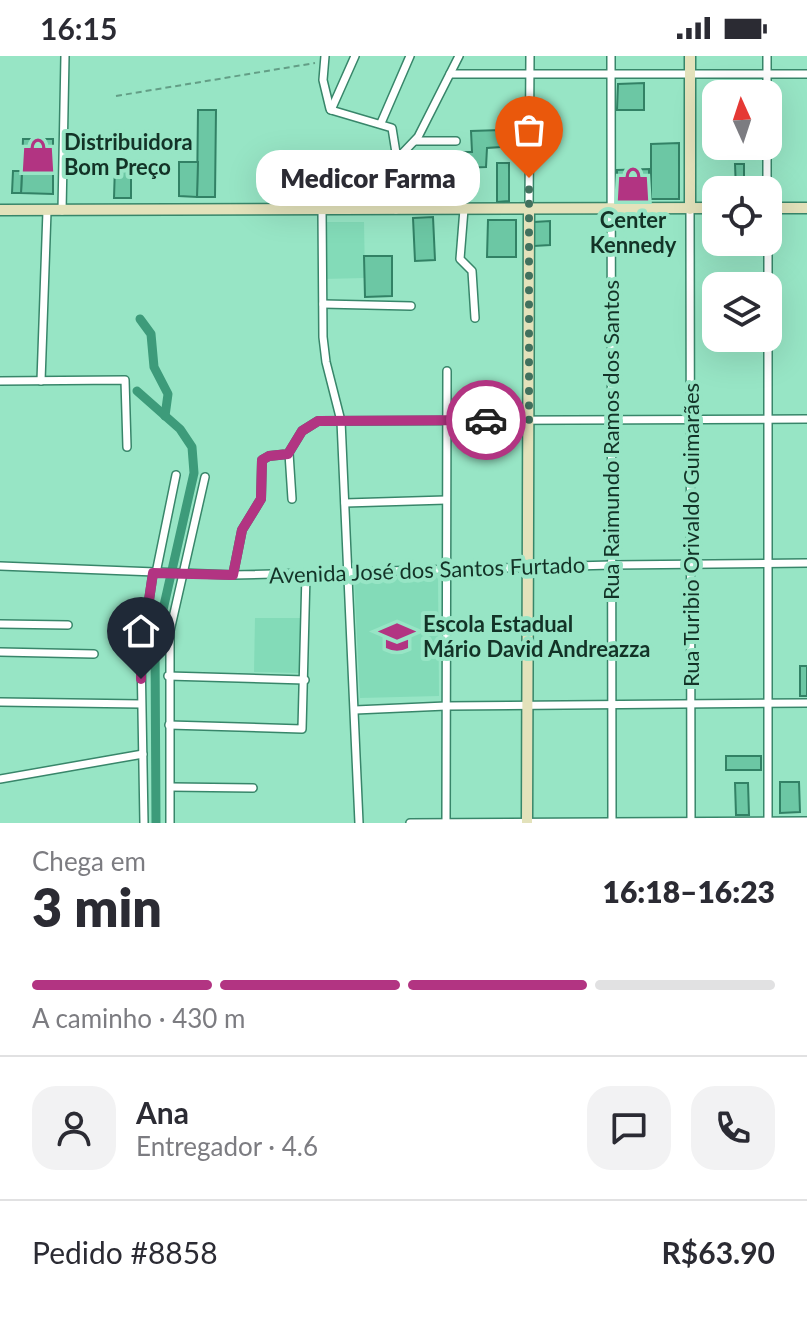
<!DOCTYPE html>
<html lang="pt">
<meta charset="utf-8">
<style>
:root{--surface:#fff;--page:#f2f2f3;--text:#2b2b33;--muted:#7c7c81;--line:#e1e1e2;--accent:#b23482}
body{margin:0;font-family:Lato,sans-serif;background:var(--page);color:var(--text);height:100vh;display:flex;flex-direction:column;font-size:30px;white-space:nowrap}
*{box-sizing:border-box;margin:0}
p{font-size:26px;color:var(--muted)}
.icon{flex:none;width:44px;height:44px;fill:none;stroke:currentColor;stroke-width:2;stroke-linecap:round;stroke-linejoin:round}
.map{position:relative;height:767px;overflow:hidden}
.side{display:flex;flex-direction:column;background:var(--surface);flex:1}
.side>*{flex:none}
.needle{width:52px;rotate:357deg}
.fabs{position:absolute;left:702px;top:24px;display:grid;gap:16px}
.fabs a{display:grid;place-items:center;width:80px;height:80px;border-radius:16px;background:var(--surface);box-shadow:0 8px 32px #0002;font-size:40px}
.pin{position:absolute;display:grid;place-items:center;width:68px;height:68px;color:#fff;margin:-82px -34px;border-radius:50% 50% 50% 0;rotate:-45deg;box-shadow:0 0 8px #0007}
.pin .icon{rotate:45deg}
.courier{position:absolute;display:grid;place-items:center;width:80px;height:80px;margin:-40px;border:6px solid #b23482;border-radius:50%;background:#fff;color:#222;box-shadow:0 2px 10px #0007}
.bubble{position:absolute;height:56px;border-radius:24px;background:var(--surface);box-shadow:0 8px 32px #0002;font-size:26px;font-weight:800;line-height:56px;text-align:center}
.head em{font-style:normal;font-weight:800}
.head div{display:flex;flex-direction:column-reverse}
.head{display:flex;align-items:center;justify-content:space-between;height:136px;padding:0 32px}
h1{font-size:52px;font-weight:800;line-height:60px}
.bar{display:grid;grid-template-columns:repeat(4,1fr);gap:12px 8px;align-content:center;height:96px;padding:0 32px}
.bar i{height:10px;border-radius:6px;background:var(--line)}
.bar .on{background:var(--accent)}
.bar p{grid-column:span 4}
.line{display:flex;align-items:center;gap:20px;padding:0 32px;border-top:2px solid var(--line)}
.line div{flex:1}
.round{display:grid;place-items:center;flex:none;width:84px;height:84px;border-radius:24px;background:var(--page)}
.status{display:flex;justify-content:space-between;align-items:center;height:56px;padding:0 40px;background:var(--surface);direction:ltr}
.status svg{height:22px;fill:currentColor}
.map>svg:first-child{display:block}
</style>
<div class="status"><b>16:15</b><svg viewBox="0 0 49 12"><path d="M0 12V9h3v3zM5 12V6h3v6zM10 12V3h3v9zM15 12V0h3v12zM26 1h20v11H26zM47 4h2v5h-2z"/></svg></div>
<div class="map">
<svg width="807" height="767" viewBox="0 0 807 767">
<rect width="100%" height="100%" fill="#97e5c5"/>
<g fill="#83dbb8">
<path d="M322,166h42l1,56 -43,1z"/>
<path d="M438,520l1,120 -79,2 -6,-120z"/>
<path d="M255,562h46l-1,55 -46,-1z"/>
</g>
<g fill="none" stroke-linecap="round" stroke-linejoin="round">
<g stroke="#3d9b7a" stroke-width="9">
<path d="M140,263l11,15 3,33 14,27 -3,22"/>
<path d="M137,335l43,38 12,18 2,26 -39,172 1,178"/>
</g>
</g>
<g fill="#6cc7a4" stroke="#328165" stroke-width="2">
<path d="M644,27v27h-27l1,-26z"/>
<path d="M198,54h18l-1,87h-18z"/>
<path d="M501,74v17l-14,1 -1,19 -26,1 -1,-16h13l-1,-21z"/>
<path d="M23,83h30v55l-32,-1z"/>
<path d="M679,87v56h-28v-55z"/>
<path d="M414,100l1,40h-13v-34l5,-5z"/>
<path d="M179,106h19l-1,35 -18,-1z"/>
<path d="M497,107h12v38l-12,1z"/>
<path d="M735,108h9v26h-8z"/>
<path d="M115,109h16v33h-17z"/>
<path d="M649,113v30h-32v-29z"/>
<path d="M13,115h9l-1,22h-9z"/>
<path d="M433,161l2,43 -20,1 -2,-43z"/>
<path d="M488,164h28v37h-29z"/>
<path d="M550,165v24l-16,1v-24z"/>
<path d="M364,200h28v40l-27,1z"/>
<rect x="800" y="610" width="7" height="30"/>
<rect x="726" y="700" width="35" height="14"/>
<path d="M780,726h19l1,30 -20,1z"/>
<path d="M735,727h13l1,32h-13z"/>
</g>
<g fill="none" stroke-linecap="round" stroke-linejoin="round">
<g stroke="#38866a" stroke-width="10">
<g id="street">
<path d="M325,0l-2,24 7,29"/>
<path d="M611,0l1,767"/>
<path d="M767,0v38"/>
<path d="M450,18h357"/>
<path d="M331,54l61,18 5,31 -1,51"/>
<path d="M331,54l24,-54"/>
<path d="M381,67l29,-67"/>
<path d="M415,85h41"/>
<path d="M767,90v44"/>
<path d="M397,103l21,-22 41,-81"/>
<path d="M464,153l-4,50 12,12 3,47"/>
<path d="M529,153l1,-153"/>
<path d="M690,153l1,614"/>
<path d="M322,154l1,127 3,25 15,59 18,402"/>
<path d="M62,155l3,-155"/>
<path d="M768,186v44"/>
<path d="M323,248l88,2"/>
<path d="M768,282v483"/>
<path d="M0,325l125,-1 2,67"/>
<path d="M41,325l6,-170"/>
<path d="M289,397l3,46"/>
<path d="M345,447l101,-3"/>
<path d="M0,510l233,9 379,-10 195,-2"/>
<path d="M156,517l20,-98"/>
<path d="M233,519l9,-45 19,-31 1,-39 7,-4 19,-2 14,-23 16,-10 489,-2"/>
<path d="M0,568l68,1"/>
<path d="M0,596l94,2"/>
<path d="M168,620l137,4"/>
<path d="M0,646l141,2"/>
<path d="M355,654l91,-4 361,-3"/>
<path d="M169,669l133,4 4,-155"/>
<path d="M0,723l143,-25"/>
<path d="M171,731l82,1"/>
<path d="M144,767l-3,-169 12,-81"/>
<path d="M170,767v-192l35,-154"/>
<path d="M410,767l397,-2"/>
<path d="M446,767l1,-452"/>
</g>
</g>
<g stroke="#38866a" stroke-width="13">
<g id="secondary">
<path d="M690,0v153"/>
<path d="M768,152h39"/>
<path d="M0,154l716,-2"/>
<path d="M527,767l2,-614"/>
</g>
</g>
<path stroke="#639e86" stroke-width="2" stroke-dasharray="6 4" stroke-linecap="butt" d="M116,40l199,-33"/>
<use href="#street" stroke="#fff" stroke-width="7"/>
<use href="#secondary" stroke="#e3e2bb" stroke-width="10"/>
</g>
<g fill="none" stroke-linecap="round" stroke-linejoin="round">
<path stroke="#41715e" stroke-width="8" stroke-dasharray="0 14.4" d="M486,364h43v-242"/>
<path stroke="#b23482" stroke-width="10" d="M141,623v-25l12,-81 80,2 9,-45 19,-31 1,-39 7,-4 19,-2 14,-23 16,-10 168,-1"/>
</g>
<defs>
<g id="shop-bare" transform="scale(2.76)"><path d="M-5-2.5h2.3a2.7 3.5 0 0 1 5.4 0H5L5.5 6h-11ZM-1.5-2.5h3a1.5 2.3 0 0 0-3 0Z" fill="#b23482" stroke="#97e5c5" stroke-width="2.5" paint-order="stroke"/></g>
<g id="school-bare" transform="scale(2.76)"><path d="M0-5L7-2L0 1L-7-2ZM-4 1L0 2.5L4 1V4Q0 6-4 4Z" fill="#b23482" stroke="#97e5c5" stroke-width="2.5" paint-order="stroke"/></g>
</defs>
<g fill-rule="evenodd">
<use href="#shop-bare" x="38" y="99"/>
<use href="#shop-bare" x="633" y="128"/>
<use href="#school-bare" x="397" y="581"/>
</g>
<g text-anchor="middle" stroke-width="8" stroke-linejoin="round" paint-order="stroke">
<g font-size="22" font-weight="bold" fill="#133327" stroke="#97e5c5" text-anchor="start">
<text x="64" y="94">Distribuidora<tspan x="64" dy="25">Bom Preço</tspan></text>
<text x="633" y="172" text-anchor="middle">Center<tspan x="633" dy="25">Kennedy</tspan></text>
<text x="423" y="576">Escola Estadual<tspan x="423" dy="25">Mário David Andreazza</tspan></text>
</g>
<g font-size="22" fill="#133327" stroke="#97e5c5">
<text transform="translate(611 384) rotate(-90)" y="8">Rua Raimundo Ramos dos Santos</text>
<text transform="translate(691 479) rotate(-90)" y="8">Rua Turibio Orivaldo Guimarães</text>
<text transform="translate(427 514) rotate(-2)" y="8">Avenida José dos Santos Furtado</text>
</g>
</g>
</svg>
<div class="fabs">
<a><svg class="needle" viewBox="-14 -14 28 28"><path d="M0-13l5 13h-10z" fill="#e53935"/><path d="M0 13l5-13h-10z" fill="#7c7c81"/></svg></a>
<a><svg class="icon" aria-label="locate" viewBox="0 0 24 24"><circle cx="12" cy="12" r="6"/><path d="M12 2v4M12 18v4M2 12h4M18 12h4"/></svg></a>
<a><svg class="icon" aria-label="layers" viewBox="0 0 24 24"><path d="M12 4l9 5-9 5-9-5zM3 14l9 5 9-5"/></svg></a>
</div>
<div class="pin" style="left:529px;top:122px;background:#ea580c"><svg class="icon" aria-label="bag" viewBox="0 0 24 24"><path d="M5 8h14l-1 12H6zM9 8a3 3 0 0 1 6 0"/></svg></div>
<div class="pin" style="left:141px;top:623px;background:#1f2937"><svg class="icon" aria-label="home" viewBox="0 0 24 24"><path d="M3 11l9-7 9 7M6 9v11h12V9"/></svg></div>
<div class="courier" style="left:486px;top:364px"><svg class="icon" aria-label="car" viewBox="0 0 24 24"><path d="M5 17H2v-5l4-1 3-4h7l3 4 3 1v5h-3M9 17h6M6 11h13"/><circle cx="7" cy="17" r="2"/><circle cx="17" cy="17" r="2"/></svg></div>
<div class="bubble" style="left:256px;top:94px;width:224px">Medicor Farma</div>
</div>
<section class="side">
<div class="head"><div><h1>3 min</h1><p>Chega em</p></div><em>16:18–16:23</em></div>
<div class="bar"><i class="on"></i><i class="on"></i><i class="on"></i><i></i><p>A caminho · 430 m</p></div>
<div class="line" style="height:144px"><a class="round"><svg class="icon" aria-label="person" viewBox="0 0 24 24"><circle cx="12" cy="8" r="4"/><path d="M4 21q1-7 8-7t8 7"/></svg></a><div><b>Ana</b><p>Entregador · 4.6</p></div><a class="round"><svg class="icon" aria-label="chat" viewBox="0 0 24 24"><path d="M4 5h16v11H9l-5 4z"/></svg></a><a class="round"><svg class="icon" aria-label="phone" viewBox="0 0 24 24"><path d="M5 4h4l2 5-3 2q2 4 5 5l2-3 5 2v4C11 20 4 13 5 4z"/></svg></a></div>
<div class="line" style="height:104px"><div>Pedido #8858</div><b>R$63.90</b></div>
</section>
